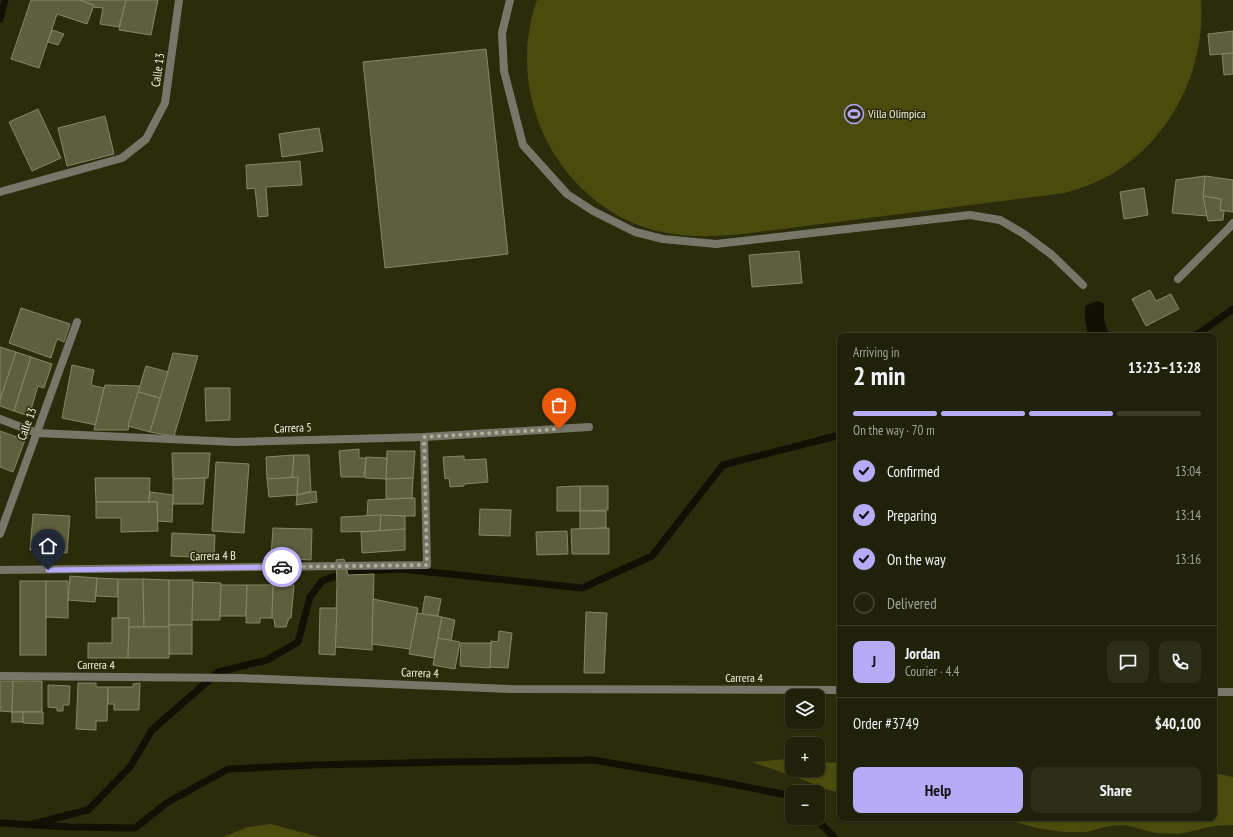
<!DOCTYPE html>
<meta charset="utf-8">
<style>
:root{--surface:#202109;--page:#2d2e17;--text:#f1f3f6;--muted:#a2a39c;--line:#3d3e2a;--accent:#b7abf7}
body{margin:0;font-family:"PT Sans Narrow",sans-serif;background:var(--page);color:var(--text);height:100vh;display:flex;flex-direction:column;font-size:15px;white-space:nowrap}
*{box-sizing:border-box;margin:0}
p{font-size:13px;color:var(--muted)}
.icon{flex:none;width:22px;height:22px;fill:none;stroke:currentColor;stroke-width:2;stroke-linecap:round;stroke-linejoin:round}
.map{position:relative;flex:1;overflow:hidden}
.sheet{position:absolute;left:837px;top:333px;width:380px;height:488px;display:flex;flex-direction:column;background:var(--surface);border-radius:8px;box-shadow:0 1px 3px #0004,0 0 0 1px var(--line)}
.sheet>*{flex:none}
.buttons{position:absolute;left:785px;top:689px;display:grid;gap:8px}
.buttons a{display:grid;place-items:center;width:40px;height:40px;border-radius:8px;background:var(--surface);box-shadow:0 1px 3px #0004,0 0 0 1px var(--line);font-size:20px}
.pin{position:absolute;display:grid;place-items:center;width:34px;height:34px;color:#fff;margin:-41px -17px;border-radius:50% 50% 50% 0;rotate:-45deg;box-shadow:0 0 4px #0007}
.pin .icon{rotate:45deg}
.courier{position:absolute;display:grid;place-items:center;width:40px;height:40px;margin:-20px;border:3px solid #b7abf7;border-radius:50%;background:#fff;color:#222;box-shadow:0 1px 5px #0007}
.summary em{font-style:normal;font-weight:600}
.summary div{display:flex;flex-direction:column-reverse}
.summary{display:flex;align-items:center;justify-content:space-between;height:68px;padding:0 16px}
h1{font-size:26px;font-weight:600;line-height:30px}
.bar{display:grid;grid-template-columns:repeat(4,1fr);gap:6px 4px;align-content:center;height:48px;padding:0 16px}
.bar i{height:5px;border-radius:3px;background:var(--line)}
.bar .current{background:var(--accent)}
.bar p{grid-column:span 4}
.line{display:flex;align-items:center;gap:10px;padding:0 16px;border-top:1px solid var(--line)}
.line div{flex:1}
.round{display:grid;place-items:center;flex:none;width:42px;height:42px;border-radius:8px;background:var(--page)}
ol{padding:0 16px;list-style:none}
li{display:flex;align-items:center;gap:12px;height:44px}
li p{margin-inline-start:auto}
li .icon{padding:4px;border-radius:50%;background:var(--accent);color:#111;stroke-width:4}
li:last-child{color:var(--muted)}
li i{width:22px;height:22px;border:2px solid var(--line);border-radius:50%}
.action{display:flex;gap:8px;margin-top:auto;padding:8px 16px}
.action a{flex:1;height:46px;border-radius:8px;background:var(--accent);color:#111;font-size:16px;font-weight:600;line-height:46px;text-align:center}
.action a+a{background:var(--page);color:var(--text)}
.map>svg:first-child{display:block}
</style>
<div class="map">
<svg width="1233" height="837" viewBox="0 0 1233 837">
<rect width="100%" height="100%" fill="#2b2c0c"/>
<g fill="#4a4c0d">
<path d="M537,0h664c5,69 -30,140 -91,175 -14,8 -29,13 -45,18l-322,41c-32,3 -62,4 -93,-5 -95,-29 -146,-137 -113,-229z"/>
<path d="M787,759l5,1v10h26v-8l22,1v29l-12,-2 -35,-14 -41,-14z"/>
<path d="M1214,773l19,4v48l-19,1 -34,8 -25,-1 -29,-8 -16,1 -24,6h-22l-27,-4 -36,-10h213z"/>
<path d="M271,824l49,13h-97l25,-10z"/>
</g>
<path fill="#101004" d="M1098,301l6,3v16l5,16h-21l-3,-17v-13z"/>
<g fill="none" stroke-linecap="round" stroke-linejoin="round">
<g stroke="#101004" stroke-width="7">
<path d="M0,19l5,-19"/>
<path d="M1195,336l38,-27"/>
<path d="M815,818l19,19"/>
<path d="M0,823l69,4 66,1 33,-26 60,-33 86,-4 133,-3 146,-2 118,20 81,16"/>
<path d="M33,824l55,-14 42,-43 22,-37 66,-58 49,-12 31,-18 12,-45 12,-16 19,-7 20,-3 41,-2 180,19 70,-32 71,-91 117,-30"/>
</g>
</g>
<g fill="#5d5f3e" stroke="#858865">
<path d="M31,0h48l15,5 -7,19 -30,-10 -18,54 -28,-9z"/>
<path d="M79,0h47l-7,27 -19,-3 3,-16 -10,-1 1,-2z"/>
<path d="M126,0h32l-7,35 -32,-5z"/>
<path d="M52,30l12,4 -6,11 -10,-3z"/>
<path d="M1233,31v22l-23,2 -2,-21z"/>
<path d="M486,49l22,205 -123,14 -22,-206z"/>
<path d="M1233,53v21l-9,1 -2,-21z"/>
<path d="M38,109l23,49 -29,13 -23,-49z"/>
<path d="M105,116l9,38 -47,12 -9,-38z"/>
<path d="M319,128l4,23 -41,6 -3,-23z"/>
<path d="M300,161l2,24 -36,2 2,29 -10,1 -3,-29 -8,1 -1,-24z"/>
<path d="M1205,176l28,4v32l-13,-2 1,-11 -18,-3z"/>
<path d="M1205,176l-2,20 4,20 -35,-3 4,-33z"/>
<path d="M1144,188l4,27 -24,4 -4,-27z"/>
<path d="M1203,196l18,3 -1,11 4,1 -1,9 -15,1z"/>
<path d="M799,251l3,32 -50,4 -3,-32z"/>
<path d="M1150,290l6,11 15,-7 8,15 -33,17 -14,-27z"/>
<path d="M21,308l49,16 -6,18 -7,-3 -6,19 -42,-15z"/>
<path d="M0,347l16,5 -16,48z"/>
<path d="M16,352l15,5 -17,54 -14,-5v-6z"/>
<path d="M173,353l25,3 -24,80 -24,-4z"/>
<path d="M31,357l21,7 -8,24 -6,-2 -9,30 -15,-5z"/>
<path d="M72,365l22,5 -3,15 13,3 -8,37 -34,-7z"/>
<path d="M146,366l22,6 -8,26 -22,-6z"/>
<path d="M105,385l35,1 -12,44h-34z"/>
<path d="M205,388h25v32l-24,1z"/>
<path d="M138,392l22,6 -10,34 -22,-6z"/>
<path d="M0,431l25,9 -12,32 -13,-5z"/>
<path d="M359,449v9h7l-2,19h-23l-2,-26z"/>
<path d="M387,451h28l-2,27 -27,1z"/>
<path d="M172,453h38l-2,25 -35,1z"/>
<path d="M294,455l-2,23 -25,1 -1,-22z"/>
<path d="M294,455h15l2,36 -14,4 1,-18 -6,1z"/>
<path d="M464,456v4l22,-1 2,23 -24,2v2l-14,1 -1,-9 -4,1 -2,-22z"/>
<path d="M366,457l21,1 -1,21 -21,-1z"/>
<path d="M216,462l33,2 -5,69 -32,-2z"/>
<path d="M298,477l-1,18 -28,2 -2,-18z"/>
<path d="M95,478h55l-1,24h-53z"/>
<path d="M205,478l-2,26h-30v-25z"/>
<path d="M413,478l-1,20 -26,1v-20z"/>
<path d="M580,486h28v24l-28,1z"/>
<path d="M580,486v25h-23v-24z"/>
<path d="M316,491l1,11 -21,3 1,-10z"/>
<path d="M150,492l23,3 -1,27 -15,-1v-19h-8z"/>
<path d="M415,498v18h-48l1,-16z"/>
<path d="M96,502h61l1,29 -37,1v-14h-25z"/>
<path d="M480,509l31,1 -1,26 -31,-1z"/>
<path d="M580,511h26v17l-26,1z"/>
<path d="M33,514l37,2 -3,37 -37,-3z"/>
<path d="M381,515l-1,16 -39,1v-15z"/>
<path d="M381,515l24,1v13l-25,2z"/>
<path d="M273,528l39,1 -1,31 -40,-3z"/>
<path d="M609,528v26h-37l-1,-25z"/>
<path d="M405,529v21l-43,3 -1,-21z"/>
<path d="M567,531l1,23 -31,1 -1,-23z"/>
<path d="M172,533l43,2 -1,23 -43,-2z"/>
<path d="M344,559l4,16 26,-1 -2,76 -37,-3 2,-63 -1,-24z"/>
<path d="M70,576l27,2 -2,24 -27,-2z"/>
<path d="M97,578l21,1 -1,18 -21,-1z"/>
<path d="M118,579h25l1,48h-15v-9h-11z"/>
<path d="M143,579l26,1v47h-25z"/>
<path d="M169,580h24l-1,45h-23z"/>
<rect x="20" y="581" width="26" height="74"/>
<path d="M46,581h22v37l-22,-1z"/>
<path d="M193,582l28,1 -1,37h-28z"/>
<path d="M221,585h26l-1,31h-26z"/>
<path d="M247,585h26l-1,33h-12v5h-14z"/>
<path d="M273,585h21l-3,33h-2l-3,9h-11l-1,-9h-2z"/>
<path d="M425,596l16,3 -3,17 -16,-2z"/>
<path d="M373,599l45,9 -8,41 -38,-5z"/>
<path d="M320,608h17l-2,47 -16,-1z"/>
<path d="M586,612l21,1 -3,60h-20z"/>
<path d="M417,613l25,4 -8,41 -25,-4z"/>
<path d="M442,617l13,3 -4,21 -13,-3z"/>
<path d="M112,618h17l-1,40h-40v-15h24z"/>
<rect x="169" y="625" width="23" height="29"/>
<path d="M129,627h40v31h-41z"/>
<path d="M499,631l13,2 -4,35 -19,-1 2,-26 7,1z"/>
<path d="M438,638l22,4 -5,27 -22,-4z"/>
<path d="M461,643h30l-1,25 -30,-2z"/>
<path d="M0,681h13l-1,31 -12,-1z"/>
<path d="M13,681h29v31h-30z"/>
<path d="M78,683h18v4h12l-1,34h-11v9l-20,-1z"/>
<path d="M140,683l-1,27h-25v-6h-6v-17h25v-3z"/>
<path d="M48,685l22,1 -1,19h-6v6h-6v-3l-9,-1z"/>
<rect x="12" y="712" width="11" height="10"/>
<path d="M23,712h20v12l-20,-1z"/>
</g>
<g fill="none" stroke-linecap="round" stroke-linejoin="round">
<path stroke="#767768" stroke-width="8" d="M1178,279l51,-51 4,-5"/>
<g stroke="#767768" stroke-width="8">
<path d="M510,0l-8,33 2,38 19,74 44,49 26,17 42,21 28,7 53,5 254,-29 30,5 24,14 28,21 31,30"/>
<path d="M0,192l122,-34 24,-19 19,-36 14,-103"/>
<path d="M0,419l37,14 198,9 189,-5 165,-10"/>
<path d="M0,534l77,-212"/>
<path d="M0,570l427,-5 -3,-128"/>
<path d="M0,676l240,2 271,11 329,1"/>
<path d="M1214,692h19"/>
</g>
</g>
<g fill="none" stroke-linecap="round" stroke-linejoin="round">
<path stroke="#adaf97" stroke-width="4" stroke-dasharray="0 7.2" d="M282,567l145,-2 -3,-128 135,-8"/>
<path stroke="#b7abf7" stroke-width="5" d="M48,570l234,-3"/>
</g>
<defs>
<g id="stadium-ring" transform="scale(1)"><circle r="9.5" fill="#2b2c0c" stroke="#b7abf7" stroke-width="1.5"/><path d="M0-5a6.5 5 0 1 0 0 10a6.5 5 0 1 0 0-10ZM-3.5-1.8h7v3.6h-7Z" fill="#b7abf7"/></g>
</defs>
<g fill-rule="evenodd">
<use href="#stadium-ring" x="854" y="114"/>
</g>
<g text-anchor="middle" stroke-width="3" stroke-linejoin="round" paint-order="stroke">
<g font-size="12" fill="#f3f5e2" stroke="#2b2c0c">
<text transform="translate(158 70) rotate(-82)" y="4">Calle 13</text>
<text transform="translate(27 424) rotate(-70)" y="4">Calle 13</text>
<text transform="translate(293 428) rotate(-2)" y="4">Carrera 5</text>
<text transform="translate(213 556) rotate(-1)" y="4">Carrera 4 B</text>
<text x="96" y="669">Carrera 4</text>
<text transform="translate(420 673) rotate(2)" y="4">Carrera 4</text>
<text x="744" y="682">Carrera 4</text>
</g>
<g font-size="12" fill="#f3f5e2" stroke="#2b2c0c" text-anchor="start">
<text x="868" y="118">Villa Olimpica</text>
</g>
</g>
</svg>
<div class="buttons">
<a><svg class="icon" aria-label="layers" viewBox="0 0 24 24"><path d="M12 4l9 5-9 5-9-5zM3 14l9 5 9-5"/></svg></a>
<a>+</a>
<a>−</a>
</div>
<div class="pin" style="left:559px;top:429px;background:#ea580c"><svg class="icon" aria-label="bag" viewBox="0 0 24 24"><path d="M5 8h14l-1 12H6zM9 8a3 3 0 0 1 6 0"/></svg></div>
<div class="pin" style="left:48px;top:570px;background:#1f2937"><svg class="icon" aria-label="home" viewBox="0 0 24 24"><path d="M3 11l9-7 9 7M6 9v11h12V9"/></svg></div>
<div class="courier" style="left:282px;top:567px"><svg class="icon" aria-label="car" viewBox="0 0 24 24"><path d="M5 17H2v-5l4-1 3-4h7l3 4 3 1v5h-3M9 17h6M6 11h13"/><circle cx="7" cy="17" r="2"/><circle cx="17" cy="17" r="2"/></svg></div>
<section class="sheet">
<div class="summary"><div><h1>2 min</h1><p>Arriving in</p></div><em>13:23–13:28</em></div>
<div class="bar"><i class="current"></i><i class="current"></i><i class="current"></i><i></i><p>On the way · 70 m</p></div>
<ol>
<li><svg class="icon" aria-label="check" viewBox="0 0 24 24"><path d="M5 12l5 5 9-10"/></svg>Confirmed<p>13:04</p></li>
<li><svg class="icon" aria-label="check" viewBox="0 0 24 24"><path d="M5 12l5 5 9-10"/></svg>Preparing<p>13:14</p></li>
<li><svg class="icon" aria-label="check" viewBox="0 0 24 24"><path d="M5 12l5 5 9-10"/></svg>On the way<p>13:16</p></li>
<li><i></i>Delivered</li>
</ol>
<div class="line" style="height:72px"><b class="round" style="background:var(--accent);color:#111">J</b><div><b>Jordan</b><p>Courier · 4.4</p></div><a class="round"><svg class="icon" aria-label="chat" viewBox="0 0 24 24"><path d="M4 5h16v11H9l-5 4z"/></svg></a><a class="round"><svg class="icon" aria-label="phone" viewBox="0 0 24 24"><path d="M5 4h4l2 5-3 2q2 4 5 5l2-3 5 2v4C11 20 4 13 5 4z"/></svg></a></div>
<div class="line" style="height:52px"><div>Order #3749</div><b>$40,100</b></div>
<div class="action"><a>Help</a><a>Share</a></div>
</section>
</div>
